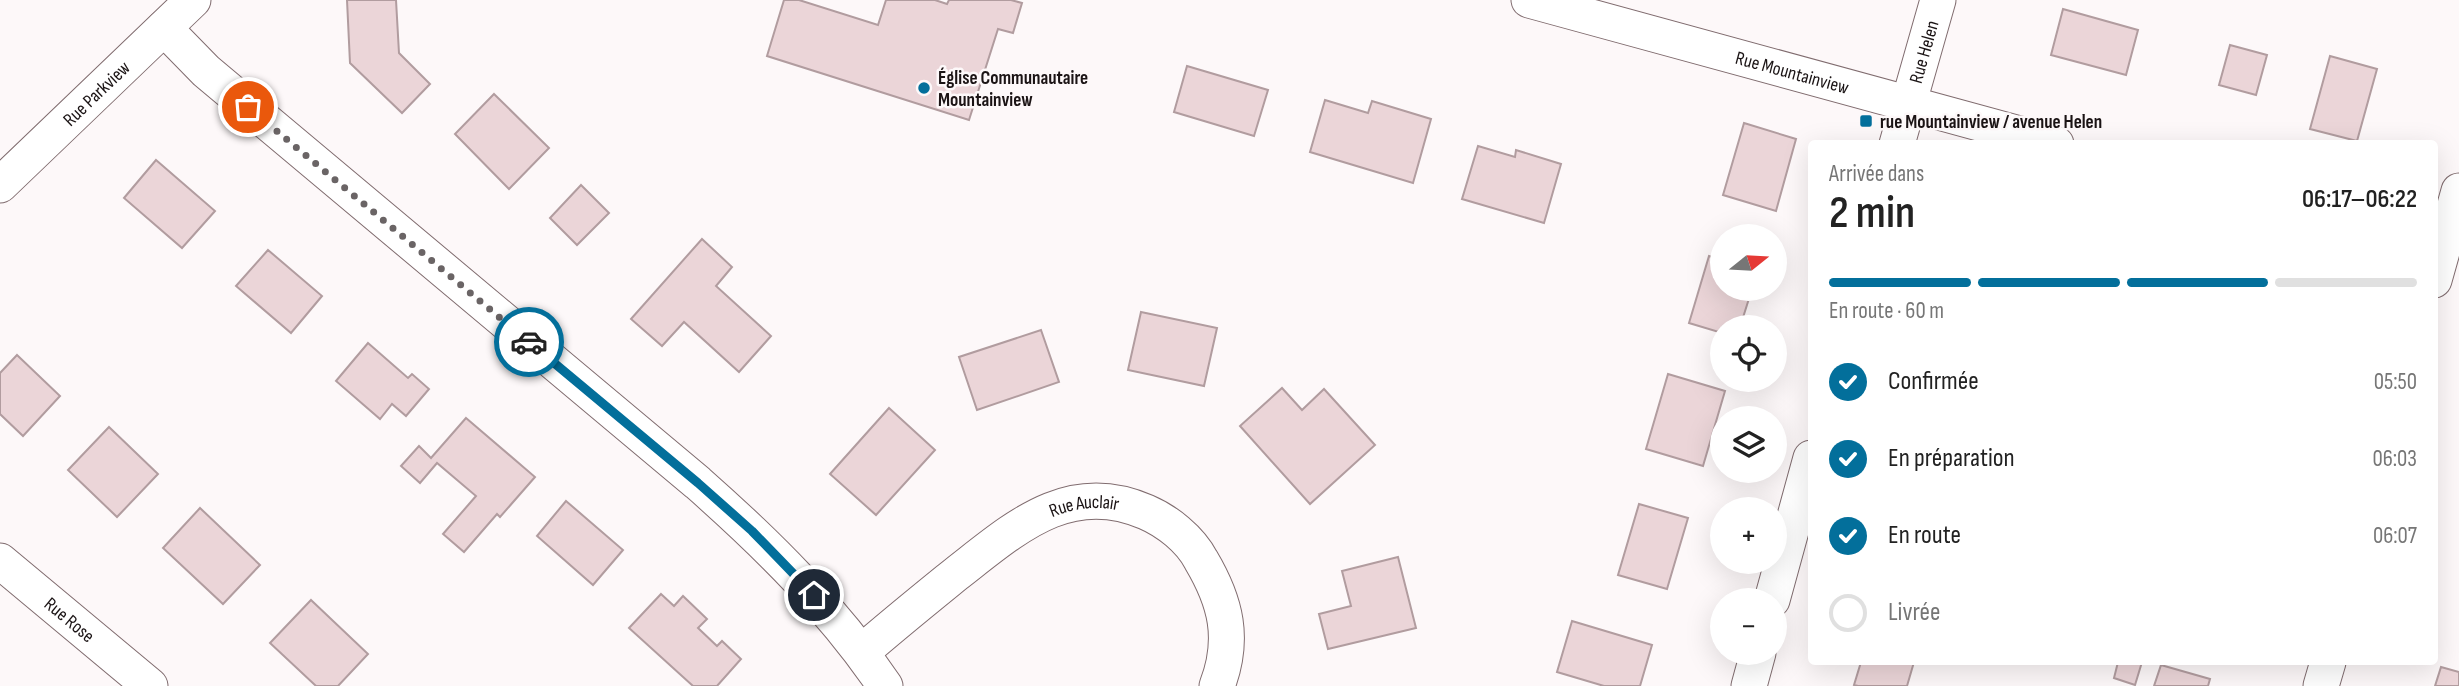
<!DOCTYPE html>
<html lang="fr">
<meta charset="utf-8">
<style>
:root{--surface:#fff;--page:#f6f6f6;--text:#222;--muted:#767676;--line:#e0e0e0;--accent:#036f9b}
body{margin:0;font-family:"Sofia Sans Condensed",sans-serif;background:var(--page);color:var(--text);height:100vh;display:flex;flex-direction:column;font-size:26px;white-space:nowrap}
*{box-sizing:border-box;margin:0}
p{font-size:23px;color:var(--muted)}
.icon{flex:none;width:38px;height:38px;fill:none;stroke:currentColor;stroke-width:2;stroke-linecap:round;stroke-linejoin:round}
.map{position:relative;flex:1;overflow:hidden}
.drawer{position:absolute;left:1808px;top:140px;width:630px;height:525px;display:flex;flex-direction:column;background:var(--surface);border-radius:7px;box-shadow:0 7px 28px #0002}
.drawer>*{flex:none}
.needle{width:46px;rotate:72deg}
.fabs{position:absolute;left:1710px;top:224px;display:grid;gap:14px}
.fabs a{display:grid;place-items:center;width:77px;height:77px;border-radius:50%;background:var(--surface);box-shadow:0 7px 28px #0002;font-size:35px}
.pin{position:absolute;display:grid;place-items:center;width:60px;height:60px;color:#fff;margin:-30px;border:4px solid #fff;border-radius:50%;box-shadow:0 2px 7px #0007}
.courier{position:absolute;display:grid;place-items:center;width:70px;height:70px;margin:-35px;border:5px solid #036f9b;border-radius:50%;background:#fff;color:#222;box-shadow:0 2px 9px #0007}
.head em{font-style:normal;font-weight:600}
.head div{display:flex;flex-direction:column-reverse}
.head{display:flex;align-items:center;justify-content:space-between;height:119px;padding:0 21px}
h1{font-size:46px;font-weight:600;line-height:52px}
.bar{display:grid;grid-template-columns:repeat(4,1fr);gap:10px 7px;align-content:center;height:84px;padding:0 21px}
.bar i{height:9px;border-radius:5px;background:var(--line)}
.bar .current{background:var(--accent)}
.bar p{grid-column:span 4}
ol{padding:0 21px;list-style:none}
li{display:flex;align-items:center;gap:21px;height:77px}
li p{margin-inline-start:auto}
li .icon{padding:7px;border-radius:50%;background:var(--accent);color:#fff;stroke-width:4}
li:last-child{color:var(--muted)}
li i{width:38px;height:38px;border:4px solid var(--line);border-radius:50%}
.map>svg:first-child{display:block}
</style>
<div class="map">
<svg width="2459" height="686" viewBox="0 0 2459 686">
<rect width="100%" height="100%" fill="#fdf8f9"/>
<g fill="#ebd5d8" stroke="#b19c9f" stroke-width="2">
<path d="M347,0h49l3,53 31,31 -28,29 -52,-50z"/>
<path d="M784,0h15l79,25 8,-25h49l12,4 2,-4h62l11,3 -9,30 -15,-4 -29,91 -202,-64z"/>
<path d="M2063,9l75,21 -12,45 -75,-20z"/>
<path d="M2230,45l37,10 -11,40 -37,-10z"/>
<path d="M2330,56l47,13 -20,72 -47,-12z"/>
<path d="M1187,66l81,24 -14,46 -80,-24z"/>
<path d="M494,94l55,54 -40,41 -54,-55z"/>
<path d="M1325,100l43,13 4,-12 59,18 -18,64 -103,-31z"/>
<path d="M1744,123l52,16 -20,72 -53,-16z"/>
<path d="M1478,146l37,11 1,-7 45,14 -17,59 -82,-24z"/>
<path d="M156,160l59,51 -33,37 -58,-50z"/>
<path d="M581,185l28,28 -32,32 -27,-27z"/>
<path d="M702,239l30,28 -16,19 55,50 -32,36 -55,-50 -22,24 -31,-27z"/>
<path d="M268,250l54,46 -31,37 -55,-47z"/>
<path d="M1709,256l13,4v29h30l-12,38h-18v6l-33,-10z"/>
<path d="M1141,312l76,16 -13,58 -76,-16z"/>
<path d="M1041,330l18,52 -82,28 -18,-53z"/>
<path d="M368,343l40,35 4,-4 17,15 -23,27 -14,-12 -12,15 -44,-38z"/>
<path d="M17,355l43,41 -37,40 -23,-22v-41z"/>
<path d="M1668,374l57,17 -22,75 -57,-17z"/>
<path d="M1282,388l20,22 22,-21 51,56 -65,59 -70,-78z"/>
<path d="M889,408l46,42 -59,65 -46,-41z"/>
<path d="M466,418l69,59 -35,40 -3,-3 -33,38 -21,-18 33,-38 -39,-33 -17,20 -19,-17 18,-20 12,12z"/>
<path d="M109,427l49,47 -41,43 -49,-47z"/>
<path d="M566,501l57,49 -30,35 -56,-49z"/>
<path d="M1639,504l49,14 -21,71 -49,-14z"/>
<path d="M200,508l60,57 -37,39 -60,-56z"/>
<path d="M1398,557l18,71 -88,21 -9,-35 32,-8 -9,-35z"/>
<path d="M661,594l13,12 9,-10 24,23 -9,9 19,18 5,-5 19,18 -24,27h-24l-64,-58z"/>
<path d="M311,600l57,54 -30,32h-22l-46,-43z"/>
<path d="M1572,621l80,24 -12,41h-36l-47,-14z"/>
<path d="M1861,662h53l-7,24h-49l-4,-1z"/>
<path d="M2118,662h24l-7,23 -21,-7z"/>
<path d="M2161,665l49,14 -2,7h-54z"/>
<path d="M2441,667l18,5v14h-24z"/>
</g>
<g fill="none" stroke-linecap="round" stroke-linejoin="round">
<g stroke="#806c6f" stroke-width="37">
<g id="street">
<path id="s1" d="M1529,0l527,144"/>
<path d="M164,28l42,43 492,412c69,61 135,126 187,203"/>
<path id="s2" d="M1897,144l41,-144"/>
<path id="s3" d="M0,185l193,-185"/>
<path d="M2434,280l25,-89"/>
<path id="s4" d="M0,561l150,125"/>
<path d="M1772,600l39,-142"/>
<path id="s5" d="M862,652c31,-27 62,-52 94,-78 58,-45 112,-96 190,-62 21,9 44,27 55,48 25,42 34,79 16,126"/>
<path d="M1749,686l9,-33"/>
<path d="M2321,686l7,-24"/>
</g>
</g>
<use href="#street" stroke="#fff" stroke-width="35"/>
</g>
<g fill="none" stroke-linecap="round" stroke-linejoin="round">
<path stroke="#6a6465" stroke-width="7" stroke-dasharray="0 12.6" d="M248,107l281,235"/>
<path stroke="#036f9b" stroke-width="9" d="M529,342l169,141 54,48 62,64"/>
</g>
<g fill="#036f9b" stroke="#fdf8f9" stroke-width="2.5">
<circle cx="924" cy="88" r="7"/>
<rect x="1859" y="114" width="14" height="14" rx="3.5"/>
</g>
<g text-anchor="middle" stroke-width="5" stroke-linejoin="round" paint-order="stroke">
<g font-size="19" fill="#1b1415" stroke="#fdf8f9">
<text dy="7" stroke="none"><textPath href="#s2" startOffset="96">Rue Helen</textPath></text>
<text dy="7" stroke="none"><textPath href="#s1" startOffset="273">Rue Mountainview</textPath></text>
<text dy="7" stroke="none"><textPath href="#s3" startOffset="133">Rue Parkview</textPath></text>
<text dy="7" stroke="none"><textPath href="#s5" startOffset="271">Rue Auclair</textPath></text>
<text dy="7" stroke="none"><textPath href="#s4" startOffset="91">Rue Rose</textPath></text>
</g>
<g font-size="19" font-weight="bold" fill="#1b1415" stroke="#fdf8f9" text-anchor="start">
<text x="938" y="84">Église Communautaire<tspan x="938" dy="22">Mountainview</tspan></text>
<text x="1880" y="128">rue Mountainview / avenue Helen</text>
</g>
</g>
</svg>
<div class="fabs">
<a><svg class="needle" viewBox="-14 -14 28 28"><path d="M0-13l5 13h-10z" fill="#e53935"/><path d="M0 13l5-13h-10z" fill="#767676"/></svg></a>
<a><svg class="icon" aria-label="locate" viewBox="0 0 24 24"><circle cx="12" cy="12" r="6"/><path d="M12 2v4M12 18v4M2 12h4M18 12h4"/></svg></a>
<a><svg class="icon" aria-label="layers" viewBox="0 0 24 24"><path d="M12 4l9 5-9 5-9-5zM3 14l9 5 9-5"/></svg></a>
<a>+</a>
<a>−</a>
</div>
<div class="pin" style="left:248px;top:107px;background:#ea580c"><svg class="icon" aria-label="bag" viewBox="0 0 24 24"><path d="M5 8h14l-1 12H6zM9 8a3 3 0 0 1 6 0"/></svg></div>
<div class="pin" style="left:814px;top:595px;background:#1f2937"><svg class="icon" aria-label="home" viewBox="0 0 24 24"><path d="M3 11l9-7 9 7M6 9v11h12V9"/></svg></div>
<div class="courier" style="left:529px;top:342px"><svg class="icon" aria-label="car" viewBox="0 0 24 24"><path d="M5 17H2v-5l4-1 3-4h7l3 4 3 1v5h-3M9 17h6M6 11h13"/><circle cx="7" cy="17" r="2"/><circle cx="17" cy="17" r="2"/></svg></div>
<section class="drawer">
<div class="head"><div><h1>2 min</h1><p>Arrivée dans</p></div><em>06:17–06:22</em></div>
<div class="bar"><i class="current"></i><i class="current"></i><i class="current"></i><i></i><p>En route · 60 m</p></div>
<ol>
<li><svg class="icon" aria-label="check" viewBox="0 0 24 24"><path d="M5 12l5 5 9-10"/></svg>Confirmée<p>05:50</p></li>
<li><svg class="icon" aria-label="check" viewBox="0 0 24 24"><path d="M5 12l5 5 9-10"/></svg>En préparation<p>06:03</p></li>
<li><svg class="icon" aria-label="check" viewBox="0 0 24 24"><path d="M5 12l5 5 9-10"/></svg>En route<p>06:07</p></li>
<li><i></i>Livrée</li>
</ol>
</section>
</div>
